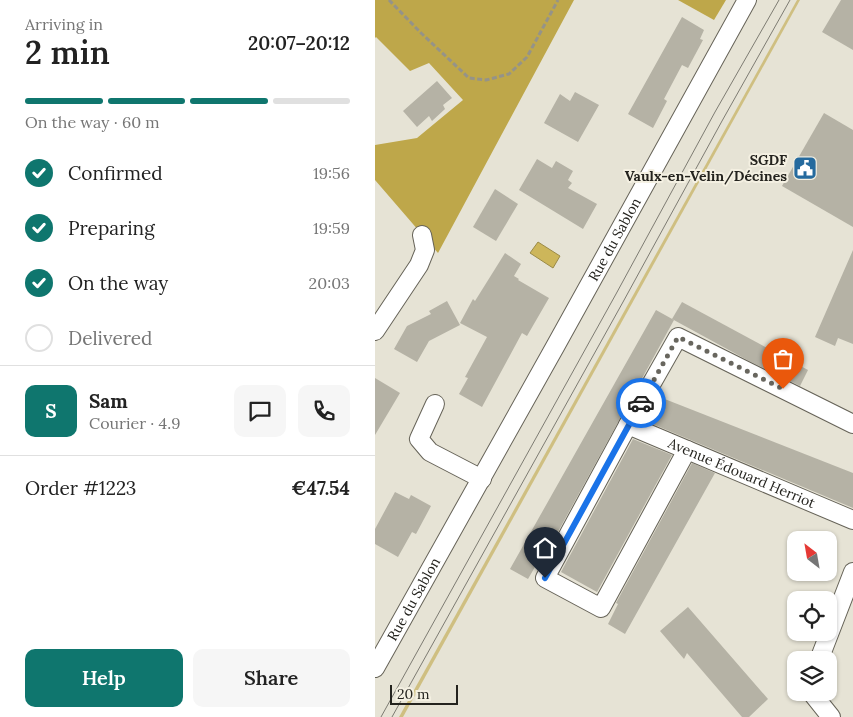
<!DOCTYPE html>
<meta charset="utf-8">
<style>
:root{--surface:#fff;--page:#f6f6f6;--text:#222;--muted:#767676;--line:#e0e0e0;--accent:#0f766e}
body{margin:0;font-family:Lora,serif;background:var(--page);color:var(--text);height:100vh;display:flex;flex-direction:column;font-size:19px;white-space:nowrap}
*{box-sizing:border-box;margin:0}
p{font-size:16px;color:var(--muted)}
.icon{flex:none;width:28px;height:28px;fill:none;stroke:currentColor;stroke-width:2;stroke-linecap:round;stroke-linejoin:round}
.map{position:relative;flex:1;overflow:hidden}
.drawer{display:flex;flex-direction:column;background:var(--surface);width:375px}
.drawer>*{flex:none}
.needle{width:32px;rotate:329deg}
.buttons{position:absolute;left:412px;top:531px;display:grid;gap:10px}
.buttons a{display:grid;place-items:center;width:50px;height:50px;border-radius:10px;background:var(--surface);box-shadow:0 1px 4px #0004;font-size:25px}
.scale{position:absolute;left:15px;bottom:12px;width:68px;box-sizing:border-box;padding-left:5px;border:2px solid #24231e;border-top:0;font-size:14px;line-height:18px;white-space:nowrap;color:#24231e;-webkit-text-stroke:4px #f4f0e2;paint-order:stroke}
.pin{position:absolute;display:grid;place-items:center;width:42px;height:42px;color:#fff;margin:-51px -21px;border-radius:50% 50% 50% 0;rotate:-45deg;box-shadow:0 0 5px #0007}
.pin .icon{rotate:45deg}
.courier{position:absolute;display:grid;place-items:center;width:50px;height:50px;margin:-25px;border:4px solid #1a73e8;border-radius:50%;background:#fff;color:#222;box-shadow:0 1px 6px #0007}
.overview em{font-style:normal;font-weight:600}
.overview div{display:flex;flex-direction:column-reverse}
.overview{display:flex;align-items:center;justify-content:space-between;height:85px;padding:0 25px}
h1{font-size:32px;font-weight:600;line-height:38px}
.bar{display:grid;grid-template-columns:repeat(4,1fr);gap:8px 5px;align-content:center;height:60px;padding:0 25px}
.bar i{height:6px;border-radius:4px;background:var(--line)}
.bar .active{background:var(--accent)}
.bar p{grid-column:span 4}
.line{display:flex;align-items:center;gap:12px;padding:0 25px;border-top:1px solid var(--line)}
.line div{flex:1}
.round{display:grid;place-items:center;flex:none;width:52px;height:52px;border-radius:10px;background:var(--page)}
ol{padding:0 25px;list-style:none}
li{display:flex;align-items:center;gap:15px;height:55px}
li p{margin-inline-start:auto}
li .icon{padding:5px;border-radius:50%;background:var(--accent);color:#fff;stroke-width:4}
li:last-child{color:var(--muted)}
li i{width:28px;height:28px;border:2px solid var(--line);border-radius:50%}
.action{display:flex;gap:10px;margin-top:auto;padding:10px 25px}
.action a{flex:1;height:58px;border-radius:10px;background:var(--accent);color:#fff;font-size:20px;font-weight:600;line-height:58px;text-align:center}
.action a+a{background:var(--page);color:var(--text)}
main{display:flex;flex:1;min-height:0}
.map>svg:first-child{display:block}
</style>
<main>
<section class="drawer">
<div class="overview"><div><h1>2 min</h1><p>Arriving in</p></div><em>20:07–20:12</em></div>
<div class="bar"><i class="active"></i><i class="active"></i><i class="active"></i><i></i><p>On the way · 60 m</p></div>
<ol>
<li><svg class="icon" aria-label="check" viewBox="0 0 24 24"><path d="M5 12l5 5 9-10"/></svg>Confirmed<p>19:56</p></li>
<li><svg class="icon" aria-label="check" viewBox="0 0 24 24"><path d="M5 12l5 5 9-10"/></svg>Preparing<p>19:59</p></li>
<li><svg class="icon" aria-label="check" viewBox="0 0 24 24"><path d="M5 12l5 5 9-10"/></svg>On the way<p>20:03</p></li>
<li><i></i>Delivered</li>
</ol>
<div class="line" style="height:90px"><b class="round" style="background:var(--accent);color:#fff">S</b><div><b>Sam</b><p>Courier · 4.9</p></div><a class="round"><svg class="icon" aria-label="chat" viewBox="0 0 24 24"><path d="M4 5h16v11H9l-5 4z"/></svg></a><a class="round"><svg class="icon" aria-label="phone" viewBox="0 0 24 24"><path d="M5 4h4l2 5-3 2q2 4 5 5l2-3 5 2v4C11 20 4 13 5 4z"/></svg></a></div>
<div class="line" style="height:65px"><div>Order #1223</div><b>€47.54</b></div>
<div class="action"><a>Help</a><a>Share</a></div>
</section>
<div class="map">
<svg width="478" height="717" viewBox="0 0 478 717">
<rect width="100%" height="100%" fill="#e6e3d5"/>
<path fill="#cfbf81" d="M422,0h3l-397,717h-4z"/>
<g fill="#bea74a">
<path d="M0,0h199l-136,253 -63,-73v-35l42,-7 46,-38 -34,-37 -19,8 -34,-34 -1,1z"/>
<path d="M303,0h48l-12,20z"/>
</g>
<path fill="#cdb65a" stroke="#9a8a48" d="M163,242l22,14 -7,12 -23,-15z"/>
<g fill="#b5b2a5">
<path d="M466,0h12v50l-31,-18z"/>
<path d="M307,17l22,13 -4,9 3,1 -15,28 -6,-3 -18,34 3,2 -14,27 -25,-14z"/>
<path d="M62,81l15,17 -9,7 2,4 -13,12 -3,-5 -12,11 -14,-16z"/>
<path d="M200,92l24,13 -21,37 -34,-19 16,-29 10,7z"/>
<path d="M449,113l29,17v97l-71,-41z"/>
<path d="M162,159l15,9 4,-7 17,10 -5,9 4,3 -4,5 29,16 -14,25 -64,-39z"/>
<path d="M120,189l23,15 -22,37 -23,-14z"/>
<path d="M478,250v94l-15,-6 -3,8 -20,-9z"/>
<path d="M130,253l16,11 -7,12 5,3 -1,1 31,18 -22,38 -5,-3 -40,74 -23,-13 9,-16 -3,-1 22,-40 -27,-14 13,-24 2,2z"/>
<path d="M72,301l13,24 -31,16 -12,21 -23,-13 13,-23 24,-12 -2,-3z"/>
<path d="M307,302l126,68 -8,16 -51,-25 -77,-42z"/>
<path d="M281,310l18,10 -132,241 -3,-1 -11,19 -18,-10z"/>
<path d="M0,378l25,15 -25,42z"/>
<path d="M282,396l196,77v35l-210,-88z"/>
<path d="M258,439l39,16 -75,137 -36,-20z"/>
<path d="M317,463l23,10 -90,161 -17,-10 10,-20 -2,-1z"/>
<path d="M20,492l14,7 2,-4 20,11 -15,28 -4,-2 -14,25 -23,-13v-15z"/>
<path d="M313,607l80,92 -19,18h-7l-55,-64 -3,6 -24,-28z"/>
</g>
<g fill="none" stroke-linecap="round" stroke-linejoin="round">
<g stroke="#666358" stroke-width="20">
<g id="street">
<path d="M0,331l44,-66 6,-15 -3,-15"/>
<path d="M60,404l-16,35 11,13 52,27"/>
<path id="s1" d="M478,424l-175,-87 -50,88 225,95"/>
<path d="M253,425l-83,153 56,30 86,-158"/>
<path d="M444,660l34,-88"/>
<path id="s2" d="M0,668l181,-323 191,-345"/>
<path d="M436,692l20,25"/>
</g>
</g>
<path stroke="#959389" stroke-width="3" stroke-dasharray="5 2.5" stroke-linecap="butt" d="M14,0l32,33 48,45 17,2 23,-6 18,-17 31,-57"/>
<use href="#street" stroke="#fff" stroke-width="18"/>
<g stroke="#7d7b72" stroke-width="1">
<path d="M6,717l235,-423 99,-182 64,-112"/>
<path d="M17,717l231,-415 99,-181 68,-121"/>
</g>
</g>
<g fill="none" stroke-linecap="round" stroke-linejoin="round">
<path stroke="#68665e" stroke-width="5" stroke-dasharray="0 9" d="M266,403l37,-66 105,52"/>
<path stroke="#1a73e8" stroke-width="6" d="M170,578l96,-175"/>
</g>
<defs>
<g id="civic-square" transform="scale(1.25)"><rect x="-9" y="-9" width="18" height="18" rx="4" fill="#256a9e" stroke="#f4f0e2"/><path d="M-.6-6.5H3V-4.5H.6V-3L4-1V1h2V6H-6V1h2V-1L-.6-3ZM-1.2 2.5V6h2.4V2.5Z" fill="#fff"/></g>
</defs>
<g fill-rule="evenodd">
<use href="#civic-square" x="430" y="168"/>
</g>
<g text-anchor="middle" stroke-width="4" stroke-linejoin="round" paint-order="stroke">
<g font-size="14" font-weight="bold" fill="#24231e" stroke="#f4f0e2" text-anchor="end">
<text x="412" y="165">SGDF<tspan x="412" dy="16">Vaulx-en-Velin/Décines</tspan></text>
</g>
<g font-size="14" fill="#24231e" stroke="#f4f0e2">
<text dy="5" stroke="none"><textPath href="#s2" startOffset="491">Rue du Sablon</textPath></text>
<text dy="5" stroke="none"><textPath href="#s1" startOffset="420">Avenue Édouard Herriot</textPath></text>
<text dy="5" stroke="none"><textPath href="#s2" startOffset="79">Rue du Sablon</textPath></text>
</g>
</g>
</svg>
<div class="buttons">
<a><svg class="needle" viewBox="-14 -14 28 28"><path d="M0-13l5 13h-10z" fill="#e53935"/><path d="M0 13l5-13h-10z" fill="#767676"/></svg></a>
<a><svg class="icon" aria-label="locate" viewBox="0 0 24 24"><circle cx="12" cy="12" r="6"/><path d="M12 2v4M12 18v4M2 12h4M18 12h4"/></svg></a>
<a><svg class="icon" aria-label="layers" viewBox="0 0 24 24"><path d="M12 4l9 5-9 5-9-5zM3 14l9 5 9-5"/></svg></a>
</div>
<div class="scale">20 m</div>
<div class="pin" style="left:408px;top:389px;background:#ea580c"><svg class="icon" aria-label="bag" viewBox="0 0 24 24"><path d="M5 8h14l-1 12H6zM9 8a3 3 0 0 1 6 0"/></svg></div>
<div class="pin" style="left:170px;top:578px;background:#1f2937"><svg class="icon" aria-label="home" viewBox="0 0 24 24"><path d="M3 11l9-7 9 7M6 9v11h12V9"/></svg></div>
<div class="courier" style="left:266px;top:403px"><svg class="icon" aria-label="car" viewBox="0 0 24 24"><path d="M5 17H2v-5l4-1 3-4h7l3 4 3 1v5h-3M9 17h6M6 11h13"/><circle cx="7" cy="17" r="2"/><circle cx="17" cy="17" r="2"/></svg></div>
</div>
</main>
